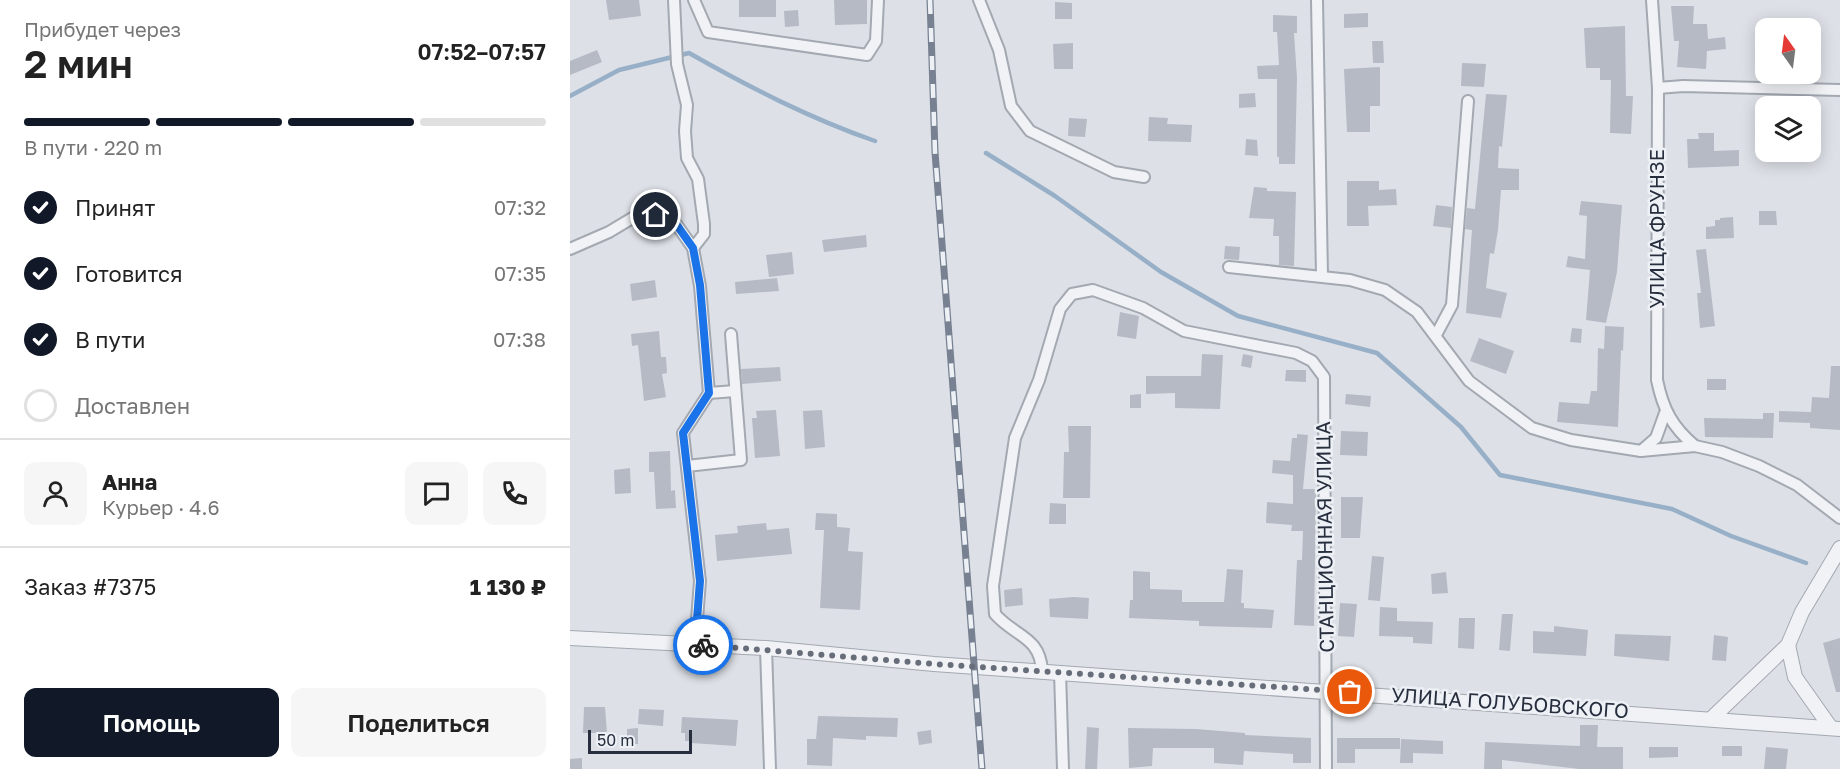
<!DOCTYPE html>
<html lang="ru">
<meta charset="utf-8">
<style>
:root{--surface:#fff;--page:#f6f6f6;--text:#222;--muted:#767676;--line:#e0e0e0;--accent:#111827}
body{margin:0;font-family:"Golos Text",sans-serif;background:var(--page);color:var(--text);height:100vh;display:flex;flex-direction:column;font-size:22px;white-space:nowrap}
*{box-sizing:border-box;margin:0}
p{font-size:20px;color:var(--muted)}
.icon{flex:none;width:33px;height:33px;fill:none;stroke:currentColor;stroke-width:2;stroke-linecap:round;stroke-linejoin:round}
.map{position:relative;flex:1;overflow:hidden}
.drawer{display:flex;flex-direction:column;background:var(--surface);width:570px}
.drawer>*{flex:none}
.needle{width:39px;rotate:346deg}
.tools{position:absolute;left:1185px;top:18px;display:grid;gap:12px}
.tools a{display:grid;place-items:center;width:66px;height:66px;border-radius:12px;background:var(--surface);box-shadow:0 3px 15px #0003;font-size:30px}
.scale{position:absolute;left:18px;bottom:15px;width:104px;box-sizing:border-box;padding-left:6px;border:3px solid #272f3e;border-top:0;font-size:16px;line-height:21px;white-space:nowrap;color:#272f3e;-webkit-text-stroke:4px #edf0f5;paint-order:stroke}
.pin{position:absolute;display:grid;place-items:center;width:51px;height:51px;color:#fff;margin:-26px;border:3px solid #fff;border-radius:50%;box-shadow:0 2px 6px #0007}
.courier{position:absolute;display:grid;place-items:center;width:60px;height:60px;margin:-30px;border:4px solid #1a73e8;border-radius:50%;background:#fff;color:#222;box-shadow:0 2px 8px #0007}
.headline em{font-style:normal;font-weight:600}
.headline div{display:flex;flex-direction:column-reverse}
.headline{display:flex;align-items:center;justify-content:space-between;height:102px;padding:0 24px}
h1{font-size:39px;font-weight:600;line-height:45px}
.bar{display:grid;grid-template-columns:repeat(4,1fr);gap:9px 6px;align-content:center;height:72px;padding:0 24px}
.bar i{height:8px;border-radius:4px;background:var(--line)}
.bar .current{background:var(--accent)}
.bar p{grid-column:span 4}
.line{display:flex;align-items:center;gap:15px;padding:0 24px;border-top:2px solid var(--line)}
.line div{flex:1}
.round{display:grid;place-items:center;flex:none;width:63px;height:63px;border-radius:12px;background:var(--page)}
ol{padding:0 24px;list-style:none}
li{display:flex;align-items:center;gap:18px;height:66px}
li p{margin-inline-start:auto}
li .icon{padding:6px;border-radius:50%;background:var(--accent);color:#fff;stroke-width:4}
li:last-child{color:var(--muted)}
li i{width:33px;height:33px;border:3px solid var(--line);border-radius:50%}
.cta{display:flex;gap:12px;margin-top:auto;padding:12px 24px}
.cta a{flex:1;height:69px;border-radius:12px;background:var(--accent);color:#fff;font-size:24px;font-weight:600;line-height:69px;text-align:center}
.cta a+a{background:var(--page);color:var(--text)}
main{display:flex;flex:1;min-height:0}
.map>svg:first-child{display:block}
</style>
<main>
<section class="drawer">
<div class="headline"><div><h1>2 мин</h1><p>Прибудет через</p></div><em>07:52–07:57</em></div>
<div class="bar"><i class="current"></i><i class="current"></i><i class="current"></i><i></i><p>В пути · 220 m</p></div>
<ol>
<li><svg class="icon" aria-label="check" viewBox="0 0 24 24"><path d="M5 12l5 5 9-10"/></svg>Принят<p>07:32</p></li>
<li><svg class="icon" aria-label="check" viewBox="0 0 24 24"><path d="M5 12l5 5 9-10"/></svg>Готовится<p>07:35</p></li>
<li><svg class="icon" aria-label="check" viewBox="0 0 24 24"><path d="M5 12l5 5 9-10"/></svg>В пути<p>07:38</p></li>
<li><i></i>Доставлен</li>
</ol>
<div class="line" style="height:108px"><a class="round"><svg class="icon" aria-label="person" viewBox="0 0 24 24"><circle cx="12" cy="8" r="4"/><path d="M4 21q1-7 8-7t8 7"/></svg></a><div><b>Анна</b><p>Курьер · 4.6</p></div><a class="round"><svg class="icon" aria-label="chat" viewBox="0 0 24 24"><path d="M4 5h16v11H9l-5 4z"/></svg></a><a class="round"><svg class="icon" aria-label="phone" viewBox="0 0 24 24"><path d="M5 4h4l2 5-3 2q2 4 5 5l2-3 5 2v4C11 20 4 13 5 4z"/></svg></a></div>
<div class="line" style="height:78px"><div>Заказ #7375</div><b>1 130 ₽</b></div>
<div class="cta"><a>Помощь</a><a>Поделиться</a></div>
</section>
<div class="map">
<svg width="1270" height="769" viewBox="0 0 1270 769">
<rect width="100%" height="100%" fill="#dde1e7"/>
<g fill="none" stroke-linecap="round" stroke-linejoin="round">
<g stroke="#98afc8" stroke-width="4.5">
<path d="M0,96l49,-26 70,-17c60,34 120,65 186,88"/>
<path d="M416,153l69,43 106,76 77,44 139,37 84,74 39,48 172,34 59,27 75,27"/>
</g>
</g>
<g fill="#b5bac4">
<path d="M36,0h33l2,16 -32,4z"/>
<rect x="169" y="0" width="37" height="17"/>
<path d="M264,0h33v24l-32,1z"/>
<path d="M485,2l17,1v16h-17z"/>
<path d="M1101,6h23l-1,18h14l1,15 17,-2 1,12 -19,2 -1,18 -29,-2 2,-26h-5z"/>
<path d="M228,10l1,16 -14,1 -1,-16z"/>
<path d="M798,13v14l-24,1v-14z"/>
<path d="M703,15l24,1v17h-3l3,45 -2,86h-16v-7h-2v-78h-19l-1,-13 22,-1 -2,-33h-4z"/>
<path d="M1055,26l1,70h7l-2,38 -21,-1 1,-53h-11v-12h-14l-2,-40z"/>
<path d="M802,41h11l1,22h-11z"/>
<path d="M503,43v26h-19l-1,-25z"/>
<path d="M27,50l5,12 -32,13v-14z"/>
<path d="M892,63l24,1 -2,23 -23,-1z"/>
<path d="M810,67v39h-10v26h-23l-3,-63z"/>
<path d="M685,93l1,14 -17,1v-14z"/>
<path d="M916,94l21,1 -5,52 -3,-1 -1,22 21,1v21h-18l-3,40 -4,24 -4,-1 -4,35 21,5 -6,25 -35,-5 6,-83 -7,-1 2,-21 8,1z"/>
<path d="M579,117l19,1 -1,6 25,1 -1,17 -43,-1z"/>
<path d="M499,118l18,1 -2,18 -17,-1z"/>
<path d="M1128,133h16v18l25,-1v16l-51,2 -1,-29h12z"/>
<path d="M676,139l11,1 1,16 -13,-1z"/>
<path d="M777,181h32v9l17,-1 1,16 -29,1 1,20h-22z"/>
<path d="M684,187l13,1v3l29,1 -2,74 -15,-1v-29h-6l1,-17 -25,-1z"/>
<path d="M1011,201l41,4 -5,67 -11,51 -20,-3 4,-50 -24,-3 2,-11 17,3 2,-43 -8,-1z"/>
<path d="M866,205l16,2 -1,21 -18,-2z"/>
<path d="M1189,211h17l1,14h-18z"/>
<path d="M1163,217l1,21 -28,1v-12l9,-1v-6h5v-2z"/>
<path d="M296,235l1,12 -43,5 -2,-12z"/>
<path d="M655,246l15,1 -1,13 -15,-1z"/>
<path d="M1136,249l9,77 -15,2 -3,-35h4l-5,-43z"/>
<path d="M222,252l2,22 -25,3 -3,-22z"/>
<path d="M207,278l2,13 -43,3 -1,-12z"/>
<path d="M85,280l2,17 -25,4 -2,-17z"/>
<path d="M550,312l19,4 -3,23 -19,-3z"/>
<path d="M1035,326l19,1 -1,24 -2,-1 -3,77 -61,-5 2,-20 30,2 2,-13h6l1,-43 6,1z"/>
<path d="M1002,328l10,1 -1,14 -11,-1z"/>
<path d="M89,331l2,26h5l1,16 -5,1 4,23 -22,4 -6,-56 -6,1 -1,-12z"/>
<path d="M909,338l35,13 -8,23 -36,-13z"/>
<path d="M632,354l21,1 -3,54 -45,-1v-15l-29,1v-18h55z"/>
<path d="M673,354l10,2 -2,12 -10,-2z"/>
<path d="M1261,366h9v64l-30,-2v-5l-31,-1v-11l32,1 1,-15 17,1z"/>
<path d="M210,367l1,14 -39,3 -1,-15z"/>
<path d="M716,370h20v12l-21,-1z"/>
<rect x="1137" y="379" width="19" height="11"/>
<path d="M571,394v14h-11v-13z"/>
<path d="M776,394l25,2 -1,11 -25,-3z"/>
<path d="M206,410l4,46 -25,2 -3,-40h5l-1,-7z"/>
<path d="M252,410l3,37 -20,2 -2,-38z"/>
<path d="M1193,413h11l-1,25 -68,-1 -1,-19 59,1z"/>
<path d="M498,426h23l-1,72h-27l1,-46h5z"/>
<path d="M771,431l27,1 -1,24 -27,-1z"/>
<path d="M727,434l11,1 -5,54h13l-2,137 -20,-1 3,-65h5l1,-29h-12l1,-6 -26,-2 1,-21 26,2v-29l-21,-2 1,-13 17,1 2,-23h5z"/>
<path d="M100,451l1,40 4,-1 1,18 -20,1 -2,-37h-5v-20z"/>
<path d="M60,468l1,25 -16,1 -1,-24z"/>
<path d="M771,497h22l-3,41h-19z"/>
<path d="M480,503l16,1v20h-17z"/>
<path d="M246,513l21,1v13l13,1 -2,23 15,1 -3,58 -40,-2 4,-78h-9z"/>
<path d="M196,523l1,7 22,-2 3,26 -75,7 -2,-26 23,-2 -1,-7z"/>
<path d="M802,556l12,1 -4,44 -12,-1z"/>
<path d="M657,569l16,1 -2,33h3v5l30,2 -2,18 -73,-2v-5l-70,-3 1,-18h3v-29l17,1v17l32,1v12h42z"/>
<path d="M876,572l2,21 -16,1 -1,-20z"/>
<path d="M452,588l1,17 -18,2 -1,-17z"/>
<path d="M504,597l15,1 -1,21 -38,-2 -1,-18z"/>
<path d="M770,603l17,1 -3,33 -16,-1z"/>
<path d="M810,607l17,1v13l36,1 -1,22 -19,-1v-6l-34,-1z"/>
<path d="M932,614h11l-3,37 -11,-1z"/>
<path d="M889,618h16l-1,31 -16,-1z"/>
<path d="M984,626l34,4 -2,26 -53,-3v-22l21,1z"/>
<path d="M1045,634l56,2 -2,25 -55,-5z"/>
<path d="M1144,635l14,2 -2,24 -14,-1z"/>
<path d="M1270,638v54h-4l-13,-49z"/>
<path d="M14,707h21l2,26h-24z"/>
<path d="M69,709l25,1 -1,16 -25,-2z"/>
<path d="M248,716l80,2 -1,19 -31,-1v4l-33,-2 -1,28 -25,-1v-26h9z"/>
<path d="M112,717l56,3 -2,26 -45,-3v-2h-6v-8h-4z"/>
<path d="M1010,725h18l-1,22h26v22h-44l-77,-9v9h-18l1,-27 95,4z"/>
<path d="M517,727l12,1 -2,41h-12z"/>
<path d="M68,728v16h-11v-15z"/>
<path d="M558,728l68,1 49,4v2l66,3v25h-18v-9l-49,-3 -1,14 -29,-2v-15h-61l-1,18 -23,2z"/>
<path d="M361,730l1,13 -13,2 -2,-13z"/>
<path d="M767,738h63v11h-45v14h-18z"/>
<path d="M831,739l42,2v13l-30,-1v10h-13z"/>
<rect x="1152" y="746" width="20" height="10"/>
<path d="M1079,747h29v10l-29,1z"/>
<path d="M1196,747l22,2 -2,20h-22z"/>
<path d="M12,758v11h-12v-10z"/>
</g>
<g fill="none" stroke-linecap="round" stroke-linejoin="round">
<g stroke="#a3a8b1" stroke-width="14">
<g id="minor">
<path d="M104,0l3,64 10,41 -2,26 2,27 11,21 6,45v10l-11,14"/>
<path d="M124,0l14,32 159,23 9,-14 2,-41"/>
<path d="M409,0l20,50 12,56 19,25 84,41 30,5"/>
<path d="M747,0l5,276"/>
<path d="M1082,0l6,88 -1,292c6,29 15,47 38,66"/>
<path d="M1088,88l25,-2 157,4"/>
<path d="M0,249l39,-17 25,-15 22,-2 18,6 19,27 7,38 9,107 -26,40 17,148 -5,64"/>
<path d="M659,267l121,13 35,10 32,22 52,69 63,47 39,12 70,11 54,-5 27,6 37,14 38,19 43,33"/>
<path d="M866,335l16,-30 16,-204"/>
<path d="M139,393l26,-2"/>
<path d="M1071,451l15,-13 9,-25"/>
<path d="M117,466l54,-6 -10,-126"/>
<path d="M196,648l4,121"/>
<path d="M472,671c-2,-35 -27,-34 -47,-57l-2,-28 22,-148 24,-58 21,-71 12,-15 21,-4 50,18 41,23 112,22 16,8 12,16 2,392"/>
<path d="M490,672l3,97"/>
</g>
</g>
<g stroke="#a3a8b1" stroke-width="16">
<g id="tertiary">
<path d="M0,638l196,10 168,16 906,65"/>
<path d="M1218,645l7,32 36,51"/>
<path d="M1142,718l76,-73 14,-33 38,-64"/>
</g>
</g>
<use href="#minor" stroke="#f0f2f6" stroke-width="10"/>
<use href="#tertiary" stroke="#f0f2f6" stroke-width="14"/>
<g stroke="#778191" stroke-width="7">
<path id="rail" d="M360,0l5,152 47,617"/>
</g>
<use href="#rail" stroke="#edf0f5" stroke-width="4.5" stroke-dasharray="14" stroke-linecap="butt"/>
</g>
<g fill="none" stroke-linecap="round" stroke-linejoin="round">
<path stroke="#676d79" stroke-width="6" stroke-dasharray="0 10.8" d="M133,645l231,19 416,28"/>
<path stroke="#1a73e8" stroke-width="8" d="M86,215l18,6 19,27 7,37 9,108 -26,40 17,148 -5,64h8"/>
</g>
<g text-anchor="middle" stroke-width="5" stroke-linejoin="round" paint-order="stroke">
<g font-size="20" fill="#272f3e" stroke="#edf0f5">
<text transform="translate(1087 229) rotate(-90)" y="7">УЛИЦА ФРУНЗЕ</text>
<text transform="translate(755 537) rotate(-91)" y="7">СТАНЦИОННАЯ УЛИЦА</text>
<text transform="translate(940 703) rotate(4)" y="7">УЛИЦА ГОЛУБОВСКОГО</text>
</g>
</g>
</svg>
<div class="tools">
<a><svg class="needle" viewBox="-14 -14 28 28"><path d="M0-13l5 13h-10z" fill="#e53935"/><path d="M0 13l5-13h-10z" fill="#767676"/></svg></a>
<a><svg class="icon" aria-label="layers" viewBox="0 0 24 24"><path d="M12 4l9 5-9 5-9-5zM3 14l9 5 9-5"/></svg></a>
</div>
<div class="scale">50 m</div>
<div class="pin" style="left:780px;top:692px;background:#ea580c"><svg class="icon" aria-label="bag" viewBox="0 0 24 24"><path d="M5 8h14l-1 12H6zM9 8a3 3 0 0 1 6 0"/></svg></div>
<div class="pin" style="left:86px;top:215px;background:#1f2937"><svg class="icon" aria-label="home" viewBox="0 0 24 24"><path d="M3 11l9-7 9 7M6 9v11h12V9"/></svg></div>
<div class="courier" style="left:133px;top:645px"><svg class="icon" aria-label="bike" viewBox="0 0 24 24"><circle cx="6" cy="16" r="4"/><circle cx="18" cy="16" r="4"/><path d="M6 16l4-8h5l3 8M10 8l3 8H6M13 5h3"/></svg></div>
</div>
</main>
